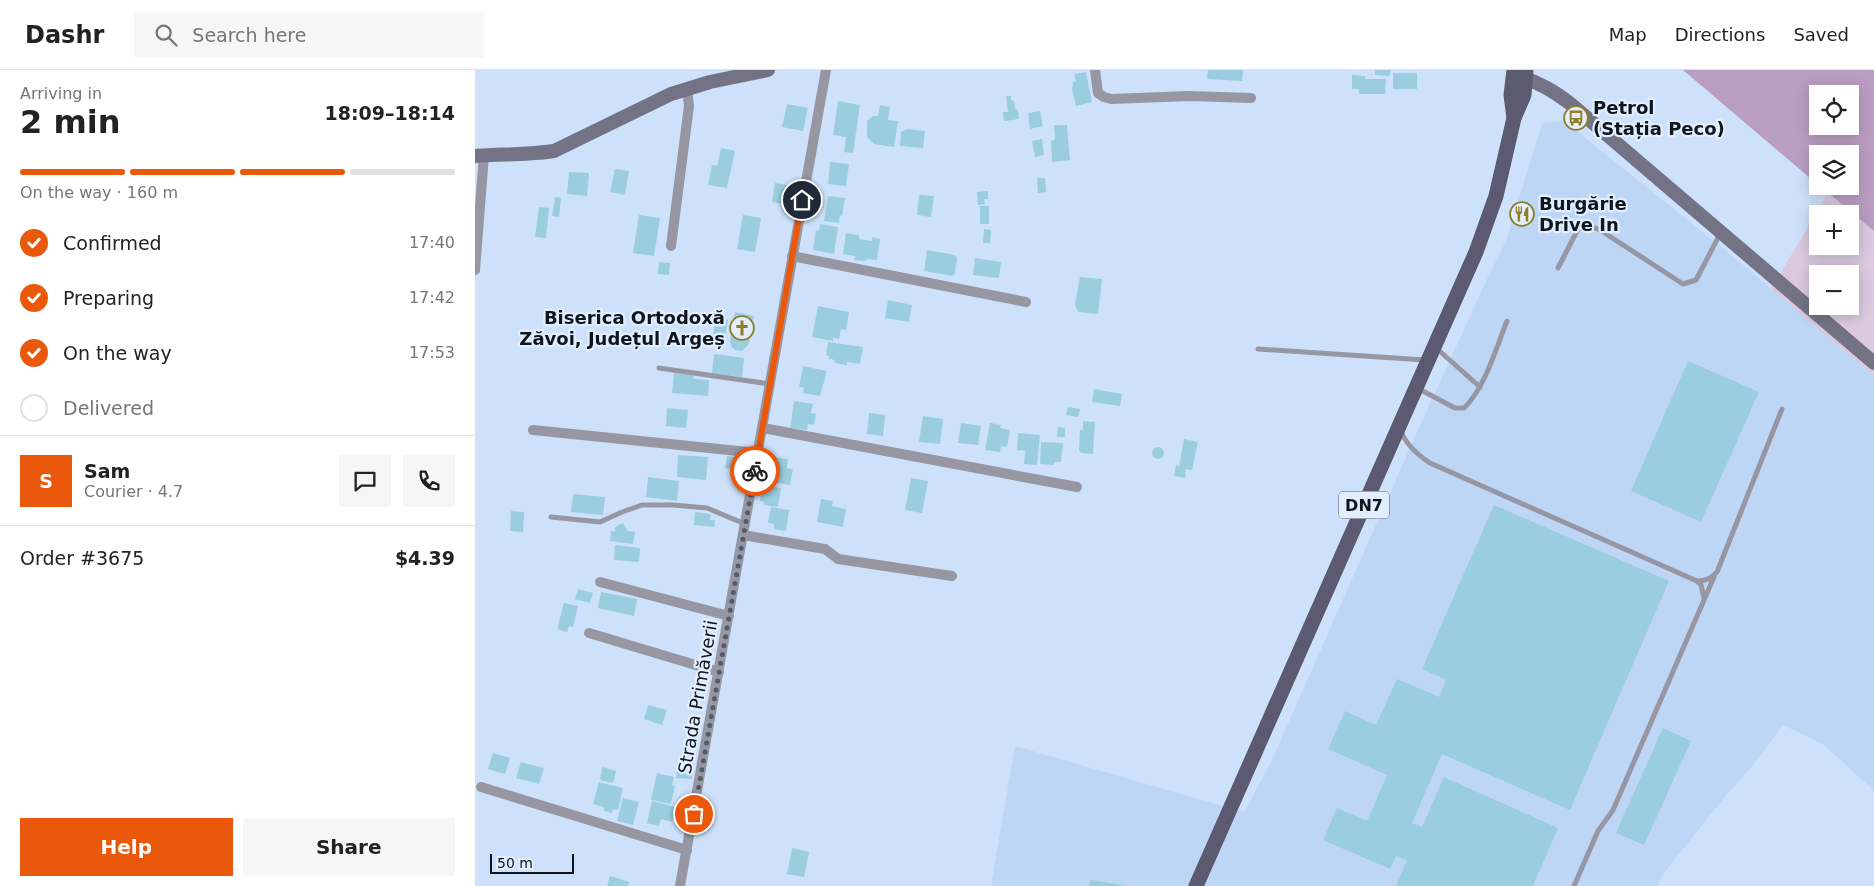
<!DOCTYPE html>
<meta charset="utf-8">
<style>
:root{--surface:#fff;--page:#f6f6f6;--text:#222;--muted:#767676;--line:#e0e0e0;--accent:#ea580c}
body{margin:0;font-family:"DejaVu Sans",sans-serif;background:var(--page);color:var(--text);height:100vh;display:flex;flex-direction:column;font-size:19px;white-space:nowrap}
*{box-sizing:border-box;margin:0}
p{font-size:16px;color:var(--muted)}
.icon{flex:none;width:28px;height:28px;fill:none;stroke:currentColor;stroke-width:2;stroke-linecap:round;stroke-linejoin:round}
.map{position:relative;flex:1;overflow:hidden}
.side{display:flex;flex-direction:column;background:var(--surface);width:475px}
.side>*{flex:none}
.buttons{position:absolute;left:1334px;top:15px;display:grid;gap:10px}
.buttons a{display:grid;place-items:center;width:50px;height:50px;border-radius:0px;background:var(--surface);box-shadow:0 2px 12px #0003;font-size:25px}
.scale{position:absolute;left:15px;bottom:12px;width:84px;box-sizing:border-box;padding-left:5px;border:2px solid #0e151d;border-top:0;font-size:14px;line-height:18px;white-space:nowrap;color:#0e151d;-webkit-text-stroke:4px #e2eefd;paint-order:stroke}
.pin{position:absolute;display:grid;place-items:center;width:42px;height:42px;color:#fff;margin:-21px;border:2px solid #fff;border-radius:50%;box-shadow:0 1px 5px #0007}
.courier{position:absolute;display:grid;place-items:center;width:50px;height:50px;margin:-25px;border:4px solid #ea580c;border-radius:50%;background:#fff;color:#222;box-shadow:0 1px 6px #0007}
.overview em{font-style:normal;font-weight:800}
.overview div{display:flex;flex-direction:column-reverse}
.overview{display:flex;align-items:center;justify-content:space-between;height:85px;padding:0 20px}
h1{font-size:32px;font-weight:800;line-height:38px}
.bar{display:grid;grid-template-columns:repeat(4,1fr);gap:8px 5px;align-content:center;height:60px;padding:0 20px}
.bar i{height:6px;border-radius:4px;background:var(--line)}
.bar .current{background:var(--accent)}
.bar p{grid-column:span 4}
.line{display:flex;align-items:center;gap:12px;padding:0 20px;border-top:1px solid var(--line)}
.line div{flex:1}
.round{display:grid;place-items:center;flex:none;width:52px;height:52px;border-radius:0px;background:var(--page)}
ol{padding:0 20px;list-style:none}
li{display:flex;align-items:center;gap:15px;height:55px}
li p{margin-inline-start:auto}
li .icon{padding:5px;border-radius:50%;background:var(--accent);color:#fff;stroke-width:4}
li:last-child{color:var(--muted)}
li i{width:28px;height:28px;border:2px solid var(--line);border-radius:50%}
.action{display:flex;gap:10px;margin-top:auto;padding:10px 20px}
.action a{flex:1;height:58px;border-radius:0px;background:var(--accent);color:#fff;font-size:20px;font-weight:800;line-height:58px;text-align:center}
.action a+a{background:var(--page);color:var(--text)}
header{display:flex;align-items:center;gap:30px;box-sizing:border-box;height:70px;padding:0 25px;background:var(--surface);border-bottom:1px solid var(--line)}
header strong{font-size:24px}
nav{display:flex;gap:28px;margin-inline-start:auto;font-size:18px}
.search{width:350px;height:45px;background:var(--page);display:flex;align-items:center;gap:12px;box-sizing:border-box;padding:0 18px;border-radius:0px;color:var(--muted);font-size:19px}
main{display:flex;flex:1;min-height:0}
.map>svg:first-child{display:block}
</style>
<header>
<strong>Dashr</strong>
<div class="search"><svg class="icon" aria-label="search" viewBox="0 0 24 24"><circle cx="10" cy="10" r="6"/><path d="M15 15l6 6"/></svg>Search here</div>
<nav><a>Map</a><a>Directions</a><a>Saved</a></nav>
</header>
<main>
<section class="side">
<div class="overview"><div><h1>2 min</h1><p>Arriving in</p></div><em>18:09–18:14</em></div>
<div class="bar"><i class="current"></i><i class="current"></i><i class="current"></i><i></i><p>On the way · 160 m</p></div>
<ol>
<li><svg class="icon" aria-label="check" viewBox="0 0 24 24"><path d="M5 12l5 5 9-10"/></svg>Confirmed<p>17:40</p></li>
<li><svg class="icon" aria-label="check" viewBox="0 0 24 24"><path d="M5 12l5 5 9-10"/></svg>Preparing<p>17:42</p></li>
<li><svg class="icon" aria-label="check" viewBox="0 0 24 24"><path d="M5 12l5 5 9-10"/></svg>On the way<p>17:53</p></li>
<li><i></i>Delivered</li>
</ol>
<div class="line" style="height:90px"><b class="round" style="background:var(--accent);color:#fff">S</b><div><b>Sam</b><p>Courier · 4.7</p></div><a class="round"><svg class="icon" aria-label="chat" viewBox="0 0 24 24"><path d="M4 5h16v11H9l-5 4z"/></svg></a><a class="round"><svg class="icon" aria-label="phone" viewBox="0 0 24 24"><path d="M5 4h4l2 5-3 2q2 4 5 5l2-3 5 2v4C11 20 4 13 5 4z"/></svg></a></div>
<div class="line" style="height:65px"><div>Order #3675</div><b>$4.39</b></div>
<div class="action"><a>Help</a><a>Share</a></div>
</section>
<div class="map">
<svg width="1399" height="816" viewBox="0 0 1399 816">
<rect width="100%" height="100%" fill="#cee1fb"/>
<path fill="#bed6f6" d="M1089,51l166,133 144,122v415l-51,-47 -40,-19 -30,40 -30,34 -60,75 -5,12h-667l24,-140 229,66 27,-50 146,-330 70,-153 19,-38 36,-118z"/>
<path fill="#dac9df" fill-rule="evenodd" d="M1353,123l46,38v145l-103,-87zM1342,144h33v32h-33zM1342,204h33v32h-33z"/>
<path fill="#ba9ec2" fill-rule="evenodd" d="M1208,0h191v161l-54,-45h30v-32h-33v30zM1342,24h33v32h-33z"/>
<g fill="#9bcde0">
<path d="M733,0h35l-1,11 -35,-2z"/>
<path d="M900,0h16l-2,6 -14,-1z"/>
<path d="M611,2l6,30 -16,4 -4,-16 1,-8 3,-1 -2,-7z"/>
<rect x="918" y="3" width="24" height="16"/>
<path d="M877,5l13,1v3h21l-1,15h-26v-5h-7z"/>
<path d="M531,26h5v4l3,1 1,8 3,1 1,9 -15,2 -1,-9h5z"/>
<path d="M363,31l22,4 -7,48 -9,-1 2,-15 -13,-2z"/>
<path d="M312,34l21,4 -5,23 -21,-4z"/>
<path d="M405,35l10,2 -2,13 10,1 -4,26 -20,-3 -7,-7v-16l6,-5h5z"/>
<path d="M565,41l3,15 -13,3 -2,-16z"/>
<path d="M579,55h13l3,35 -18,2 -1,-21 4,-2z"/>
<path d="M432,59l18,2 -2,17 -23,-2 1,-14z"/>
<path d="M567,69l2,16 -9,2 -3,-16z"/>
<path d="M246,78l14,3 -8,37 -19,-3 4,-20 5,1z"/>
<path d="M355,92l19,2 -3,22 -18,-2z"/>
<path d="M140,99l14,2 -4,24 -15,-3z"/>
<path d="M94,102l20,1 -2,23 -20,-2z"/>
<path d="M562,108h8l1,14 -8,1z"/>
<path d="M300,113l18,3 -4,19 -17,-3z"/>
<path d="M513,121v8h-4l1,5 -7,1 -1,-13z"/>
<path d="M444,125l15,1 -3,21 -14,-2z"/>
<path d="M353,126l17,2 -3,18 -2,-1 -1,8 -15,-2z"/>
<path d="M80,127l6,1 -2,19 -7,-1z"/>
<rect x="505" y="136" width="9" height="18"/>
<path d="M64,137l10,1 -3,30 -11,-1z"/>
<path d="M164,145l21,3 -6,38 -21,-3z"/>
<path d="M268,145l18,3 -6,34 -18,-3z"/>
<path d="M345,154l18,3 -4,27 -21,-4 3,-20 3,1z"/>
<path d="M509,159l7,1 -1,13h-7z"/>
<path d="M371,163l13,2v4l13,2v-4l8,2 -3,21 -10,-1v2l-13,-1 1,-4 -12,-2z"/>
<path d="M452,180l28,5 2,3 -2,15 -3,3 -28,-5z"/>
<path d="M500,188l26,4 -2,16 -26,-3z"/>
<path d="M184,192l11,1 -1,12 -11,-1z"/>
<path d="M605,207l22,2 -4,35 -20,-2 -3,-7z"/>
<path d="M413,230l24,5 -3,17 -24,-4z"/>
<path d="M343,236l31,6 -3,18 -5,-1 -2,10 -6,-1v3l-21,-4z"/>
<path d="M260,242l19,4 -5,28 -7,7 -7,-1 -4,-4 -1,-5z"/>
<path d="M241,248l12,2 -4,23 -12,-2z"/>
<path d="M353,272l35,5 -3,17 -13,-2v3l-13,-2 1,-3 -6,-1v-3l-3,-1z"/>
<path d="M239,284l30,4 -2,19 -30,-4z"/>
<path d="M1213,291l71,31 -58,130 -70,-31z"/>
<path d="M328,296l24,5 -7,25 -17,-3 1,-6h-5z"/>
<path d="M199,303l19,2 1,4 15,1 -1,16 -36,-3z"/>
<path d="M619,319l28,5 -2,12 -28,-4z"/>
<path d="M319,331l19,3 -2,9 5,1 -2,11 -6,-1 -1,6 -17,-2z"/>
<path d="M593,337l12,2 -2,8 -12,-2z"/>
<path d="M192,338l21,2 -2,18 -20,-2z"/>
<path d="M394,343l16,2 -2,21 -16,-2z"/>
<path d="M448,346l20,3 -3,25 -21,-2z"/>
<path d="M608,351l12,1 -2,32 -12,-1 -2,-3 1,-20h3z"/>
<path d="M486,353l20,3 -3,19 -20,-2z"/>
<path d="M515,353l11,2 -1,3 10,2 -3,17 -6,-1 -1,6 -15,-2z"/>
<path d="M583,357l7,1v9h-8z"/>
<path d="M543,363l22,2 -3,30 -13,-1 1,-13 -8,-1z"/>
<path d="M709,369l14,3 -6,28 -6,-1 -1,9 -11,-2 2,-11 3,1z"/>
<path d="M566,372l22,1 -2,19h-7v3l-14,-1z"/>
<circle cx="683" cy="383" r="6"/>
<path d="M203,385l30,2 -2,23 -29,-3z"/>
<path d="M252,386l18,3 -2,11 -18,-2z"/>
<path d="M297,387l16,2 -1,9 6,1 -3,16 -24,-4 2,-16h3z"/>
<path d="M173,407l31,4 -2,20 -31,-4z"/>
<path d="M436,408l17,3 -6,32 -17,-3z"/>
<path d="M294,416l12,2 -3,19 -14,-2v-3l-4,-1 1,-9 3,1v-3h4z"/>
<path d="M98,424l32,3 -2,18 -32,-3z"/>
<path d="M346,429l12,2 -1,5 14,3 -3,18 -26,-5z"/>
<path d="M1019,435l175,76 -99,229 -128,-56 -30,69 10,4 22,-50 114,51 -25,58h-137l11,-26 -11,-4 -6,13 -67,-29 14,-32 30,13 20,-46 -59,-26 17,-38 31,14 21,-46 42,18 7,-17 -24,-11z"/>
<path d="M296,437l18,3 -3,21 -12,-2v-5l-6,-1z"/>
<path d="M36,441l13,1 -1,20 -13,-1z"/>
<path d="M220,442l16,2 -1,6h5l-1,7 -20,-2z"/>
<path d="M148,453l5,8 7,1 -2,12 -23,-3 1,-10 4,1v-5z"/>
<path d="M140,475l25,3 -1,14 -25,-2z"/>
<path d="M103,519l15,4 -3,10 -15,-4z"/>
<path d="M126,522l36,7 -3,17 -36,-8z"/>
<path d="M89,533l14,3 -5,21 -4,-1 -2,6 -10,-3z"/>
<path d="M173,635l19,5 -5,15 -18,-6z"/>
<path d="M1188,658l28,13 -47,104 -28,-12z"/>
<path d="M18,683l17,5 -5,16 -17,-5z"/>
<path d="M46,692l23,6 -5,16 -23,-6z"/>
<path d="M203,692l15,1 -1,16 -16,-1z"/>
<path d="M127,697l14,4 -3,12 -13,-3z"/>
<path d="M182,703l17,4 -2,8 3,1 -4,18 -20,-4z"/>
<path d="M124,712l24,6 -5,22 -5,-1 -1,4 -8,-2v-4l-11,-3z"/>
<path d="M148,728l16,4 -6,23 -16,-4z"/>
<path d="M177,731l24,6 -4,15 -11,-3 -2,7 -12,-3z"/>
<path d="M317,778l17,4 -5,25 -17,-3z"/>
<path d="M135,806l19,6 -1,4h-21z"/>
<path d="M615,810l34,5v1h-35z"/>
</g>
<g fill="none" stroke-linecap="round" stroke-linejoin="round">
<g stroke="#9796a3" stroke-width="5">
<path d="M1083,198l20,-39 10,-4 12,5 83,54 13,-4 24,-46"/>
<path d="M960,277l45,40"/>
<path d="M783,279l167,11"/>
<path d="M184,298l111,16"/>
<path d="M942,318l38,20h9c21,-20 32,-60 43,-87"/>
<path d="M926,361c5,14 17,24 29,32l267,118c9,0 13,-2 20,-9l65,-163"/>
<path d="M76,447l49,5 22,-10 20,-7h31l34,3 38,16"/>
<path d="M1222,511l4,4 3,13"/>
<path d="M1099,816l24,-55 15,-21 101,-233"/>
</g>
<g stroke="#9796a3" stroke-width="10">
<path d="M620,0l3,23 6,4 7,2 78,-3 62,2"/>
<path d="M196,176l18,-140 -2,-17"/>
<path d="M317,186l234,46"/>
<path d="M0,200l9,-115"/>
<path d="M288,358l314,59"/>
<path d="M58,360l225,23"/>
<path d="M268,465l82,14 13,10 114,17"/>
<path d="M125,512l129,34"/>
<path d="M114,563l130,39"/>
<path d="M6,717l206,63"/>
<path d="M205,816l146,-816"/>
</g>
<g stroke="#747385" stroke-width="14">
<path d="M1041,6c22,5 39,16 56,29l302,258"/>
<path d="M0,86c27,-2 53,-1 79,-5l117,-57 39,-12 58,-12"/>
</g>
<g stroke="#5b5a70" stroke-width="15">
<path d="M1039,0l-3,25 3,23"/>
<path d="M721,816l280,-634 20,-56 18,-78 10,-23 2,-25"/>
</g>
</g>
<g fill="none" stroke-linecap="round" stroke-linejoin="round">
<path stroke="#515c6b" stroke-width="5" stroke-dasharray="0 9" d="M219,744l61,-343"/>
<path stroke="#ea580c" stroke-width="6" d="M280,401l47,-271"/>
</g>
<defs>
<g id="bus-ring" transform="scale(1.25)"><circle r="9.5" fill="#e2eefd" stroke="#8e7e25" stroke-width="1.5"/><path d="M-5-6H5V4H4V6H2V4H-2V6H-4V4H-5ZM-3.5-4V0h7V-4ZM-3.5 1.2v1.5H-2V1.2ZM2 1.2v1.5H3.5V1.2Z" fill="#8e7e25"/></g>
<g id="restaurant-ring" transform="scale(1.25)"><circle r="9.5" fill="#e2eefd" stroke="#8e7e25" stroke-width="1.5"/><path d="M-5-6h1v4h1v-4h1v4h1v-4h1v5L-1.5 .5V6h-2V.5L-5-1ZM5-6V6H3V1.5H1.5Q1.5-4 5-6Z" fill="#8e7e25"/></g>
<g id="church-ring" transform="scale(1.25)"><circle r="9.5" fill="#e2eefd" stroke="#8e7e25" stroke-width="1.5"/><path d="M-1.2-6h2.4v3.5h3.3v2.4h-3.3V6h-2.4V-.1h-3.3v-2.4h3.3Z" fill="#8e7e25"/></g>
</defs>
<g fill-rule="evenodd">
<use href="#bus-ring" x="1101" y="48"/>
<use href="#restaurant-ring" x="1047" y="144"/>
<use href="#church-ring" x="267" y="258"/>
</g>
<g text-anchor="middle" stroke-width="4.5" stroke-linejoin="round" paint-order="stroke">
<rect fill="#e2eefd" stroke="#4e5660" stroke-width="1" x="864" y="421.5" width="50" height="27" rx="4"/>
<g font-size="16" font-weight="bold" fill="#0e151d">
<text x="889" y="441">DN7</text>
</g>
<g font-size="18" font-weight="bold" fill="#0e151d" stroke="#e2eefd" text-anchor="start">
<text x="1118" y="44">Petrol<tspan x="1118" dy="21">(Stația Peco)</tspan></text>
<text x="1064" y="140">Burgărie<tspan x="1064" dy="21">Drive In</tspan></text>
<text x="250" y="254" text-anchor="end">Biserica Ortodoxă<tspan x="250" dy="21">Zăvoi, Județul Argeș</tspan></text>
</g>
<g font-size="18" fill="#0e151d" stroke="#e2eefd">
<text transform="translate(223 627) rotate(-80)" y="6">Strada Primăverii</text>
</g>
</g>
</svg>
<div class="buttons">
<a><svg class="icon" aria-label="locate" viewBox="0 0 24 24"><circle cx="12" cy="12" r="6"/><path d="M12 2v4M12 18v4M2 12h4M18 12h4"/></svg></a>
<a><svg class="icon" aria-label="layers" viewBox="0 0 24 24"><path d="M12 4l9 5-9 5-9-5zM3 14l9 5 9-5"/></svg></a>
<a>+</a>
<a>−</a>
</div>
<div class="scale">50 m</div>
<div class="pin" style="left:219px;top:744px;background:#ea580c"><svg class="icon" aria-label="bag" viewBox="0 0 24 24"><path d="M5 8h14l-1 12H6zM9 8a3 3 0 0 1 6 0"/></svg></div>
<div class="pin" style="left:327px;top:130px;background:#1f2937"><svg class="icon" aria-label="home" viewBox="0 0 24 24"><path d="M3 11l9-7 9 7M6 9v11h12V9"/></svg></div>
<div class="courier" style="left:280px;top:401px"><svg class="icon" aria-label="bike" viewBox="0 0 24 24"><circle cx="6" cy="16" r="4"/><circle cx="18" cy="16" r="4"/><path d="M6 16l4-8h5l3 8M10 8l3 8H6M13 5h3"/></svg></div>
</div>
</main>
